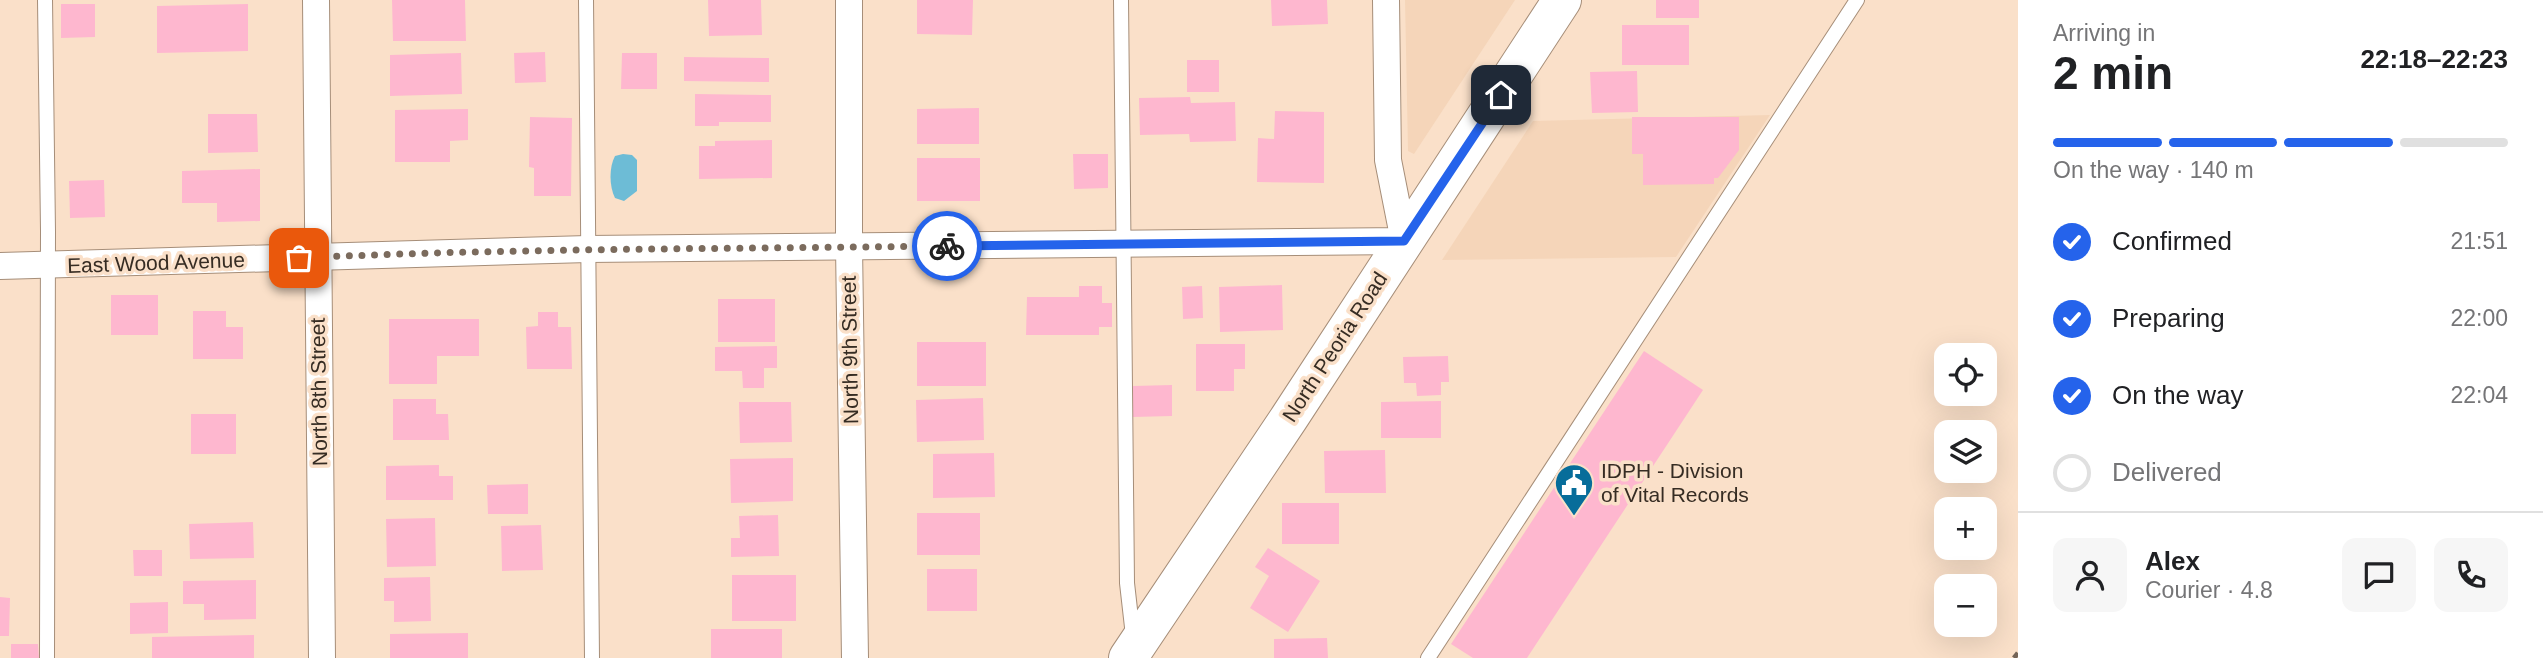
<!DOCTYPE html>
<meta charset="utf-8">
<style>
:root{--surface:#fff;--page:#f6f6f6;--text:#202124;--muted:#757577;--line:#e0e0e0;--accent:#2563eb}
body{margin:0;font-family:Helvetica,sans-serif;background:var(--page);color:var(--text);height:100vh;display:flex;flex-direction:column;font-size:26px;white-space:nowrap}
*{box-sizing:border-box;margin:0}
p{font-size:23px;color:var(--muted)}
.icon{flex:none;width:38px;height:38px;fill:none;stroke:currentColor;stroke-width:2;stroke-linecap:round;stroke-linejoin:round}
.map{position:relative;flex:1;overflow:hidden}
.side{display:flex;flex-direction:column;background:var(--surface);width:525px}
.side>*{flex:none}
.buttons{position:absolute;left:1934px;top:343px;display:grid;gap:14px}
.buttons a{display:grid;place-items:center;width:63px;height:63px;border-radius:14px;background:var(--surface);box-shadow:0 7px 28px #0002;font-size:35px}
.pin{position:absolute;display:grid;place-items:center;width:60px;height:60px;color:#fff;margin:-30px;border-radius:14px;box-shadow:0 4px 10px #0006}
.courier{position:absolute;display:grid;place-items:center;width:70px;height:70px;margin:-35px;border:5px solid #2563eb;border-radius:50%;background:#fff;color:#222;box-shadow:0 2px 9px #0007}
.head em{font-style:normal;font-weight:700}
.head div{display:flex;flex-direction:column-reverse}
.head{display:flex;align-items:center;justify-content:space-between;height:119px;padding:0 35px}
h1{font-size:46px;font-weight:700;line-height:52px}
.bar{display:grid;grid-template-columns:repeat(4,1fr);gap:10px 7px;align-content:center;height:84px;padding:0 35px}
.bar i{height:9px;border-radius:5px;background:var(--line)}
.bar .selected{background:var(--accent)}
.bar p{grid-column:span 4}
.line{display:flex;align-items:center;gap:18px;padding:0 35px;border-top:2px solid var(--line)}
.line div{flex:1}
.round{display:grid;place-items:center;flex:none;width:74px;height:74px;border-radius:14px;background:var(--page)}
ol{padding:0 35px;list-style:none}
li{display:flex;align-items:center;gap:21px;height:77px}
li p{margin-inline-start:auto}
li .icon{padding:7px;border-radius:50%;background:var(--accent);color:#fff;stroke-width:4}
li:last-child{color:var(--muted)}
li i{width:38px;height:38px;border:4px solid var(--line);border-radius:50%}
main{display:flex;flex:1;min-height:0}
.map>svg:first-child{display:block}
</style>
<main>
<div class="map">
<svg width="2018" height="658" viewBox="0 0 2018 658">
<rect width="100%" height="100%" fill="#fae0c9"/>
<g fill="#f5d5b9">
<path d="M1405,0h110l-101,154 -6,-3z"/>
<path d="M1770,115l-94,142 -234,3 91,-139z"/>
</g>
<path fill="#6dbcd6" d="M623,154l9,1 5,5v31l-13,10 -9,-3c-6,-12 -6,-31 0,-42z"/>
<g fill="#feb7cf">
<path d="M392,0h73l1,41h-73z"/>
<path d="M708,0h53l1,35 -53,1z"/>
<path d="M917,0h56l-1,35 -55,-1z"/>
<path d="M1271,0h56l1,24 -56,2z"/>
<rect x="1656" y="0" width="43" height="18"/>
<path d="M61,4h34v33l-34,1z"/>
<path d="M248,4v47l-91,2v-47z"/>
<rect x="1622" y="25" width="67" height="40"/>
<path d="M545,52l1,30 -31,1 -1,-30z"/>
<path d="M461,53l1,41 -72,2v-41z"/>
<path d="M622,53h35v36h-36z"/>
<path d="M684,57l85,1v24l-85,-1z"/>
<rect x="1187" y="60" width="32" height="32"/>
<path d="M1637,71l1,41 -46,1 -2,-41z"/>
<path d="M695,94l76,1v27h-52v4h-24z"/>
<path d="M1190,97l1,6 44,-1 1,39 -46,1 -1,-8 -49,1 -1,-37z"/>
<path d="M979,108v36h-62v-35z"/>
<path d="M468,109v31l-18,1v21h-55v-52z"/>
<path d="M1275,111l49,1v71l-67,-1 1,-44 16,1z"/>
<path d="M208,114h49l1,38 -50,1z"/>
<path d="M530,117l42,1 -1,78h-37v-28l-5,-1z"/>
<path d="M1632,117h107v33l-21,28h-4v6l-71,1v-31h-11z"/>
<path d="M772,140v38l-73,1v-33h16v-5z"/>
<path d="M1073,154h35v34l-34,1z"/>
<rect x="917" y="158" width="63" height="43"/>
<path d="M260,169v52l-43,1v-19h-35v-32z"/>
<path d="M104,180l1,37 -35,1 -1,-37z"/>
<path d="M1282,285l1,45 -63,2 -1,-45z"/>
<path d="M1079,286h23v17h10v24h-13v8h-73l1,-38h52z"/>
<path d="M1202,286l1,32 -20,1 -1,-32z"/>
<rect x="111" y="295" width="47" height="40"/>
<rect x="718" y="299" width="57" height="43"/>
<path d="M193,311h33v16h17v32h-50z"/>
<path d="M538,312h20v15h13l1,42h-45l-1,-42 12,-1z"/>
<path d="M389,319h90v37h-42v28h-48z"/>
<rect x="917" y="342" width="69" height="44"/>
<path d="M1196,344h49v25h-11v22h-38z"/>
<path d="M777,346v22h-13v20h-21l-1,-17h-27v-24z"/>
<path d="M1644,351l59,39 -176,268h-54l-22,-14z"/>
<path d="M1448,356l1,26h-8v13l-24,1 -1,-13h-12l-1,-26z"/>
<path d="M1172,385v31l-39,1v-31z"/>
<path d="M983,398l1,42 -67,2 -1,-42z"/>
<path d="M393,399h43v15h12l1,26h-56z"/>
<path d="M1441,401v37h-60v-36z"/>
<path d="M739,402h52l1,40 -52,1z"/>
<rect x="191" y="414" width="45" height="40"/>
<path d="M1385,450l1,43h-61l-1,-42z"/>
<path d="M994,453l1,44 -62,1v-44z"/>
<path d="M793,458v43l-62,2 -1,-44z"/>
<path d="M439,465v11h14v24h-67v-34z"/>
<path d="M528,484v30h-40l-1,-29z"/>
<rect x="1282" y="503" width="57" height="41"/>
<rect x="917" y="513" width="63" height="42"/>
<path d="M778,515l1,41 -48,1v-19h9l-1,-22z"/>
<path d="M435,518l1,48 -49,1 -1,-48z"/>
<path d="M253,522l1,36 -64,1 -1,-35z"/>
<path d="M541,525l2,45 -41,1 -1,-45z"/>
<path d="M1268,548l52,33 -32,51 -38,-24 19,-32 -14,-9z"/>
<path d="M133,550h29v26h-28z"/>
<rect x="927" y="569" width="50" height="42"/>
<rect x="732" y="575" width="64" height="46"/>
<path d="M430,577l1,44 -37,1v-21h-10v-23z"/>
<path d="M256,580v39l-52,1v-16h-21v-23z"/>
<path d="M0,597l10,1 -1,38h-9z"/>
<path d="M168,602v31l-38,1v-31z"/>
<rect x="711" y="629" width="71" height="29"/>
<path d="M468,633v25h-78v-24z"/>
<path d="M254,635v23h-102v-21z"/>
<path d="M1327,638l1,20h-54v-19z"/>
<path d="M11,644h27l1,14h-28z"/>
</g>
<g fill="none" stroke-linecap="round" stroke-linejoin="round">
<g stroke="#a68e79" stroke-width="16">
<g id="service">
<path d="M45,0l3,231 -1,427"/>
<path d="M586,0l6,658"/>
<path d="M1121,0l6,583 6,53"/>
<path d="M1428,658l429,-658"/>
</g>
</g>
<g stroke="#a68e79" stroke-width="28">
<g id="minor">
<path d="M316,0l6,658"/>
<path d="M849,0v246l6,412"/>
<path d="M0,266l588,-17 816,-8 -16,-81 -2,-160"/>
</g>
</g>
<g stroke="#a68e79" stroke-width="40">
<path id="primary" d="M1128,658l161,-240 273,-418"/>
</g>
<use href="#service" stroke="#fff" stroke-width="14"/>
<use href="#minor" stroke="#fff" stroke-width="26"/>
<use href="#primary" stroke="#fff" stroke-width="38"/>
<path stroke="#746558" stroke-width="5" stroke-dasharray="10 5" stroke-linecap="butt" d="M2014,658l4,-5"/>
</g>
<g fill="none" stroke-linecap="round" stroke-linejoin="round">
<path stroke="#7b6b5d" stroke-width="7" stroke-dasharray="0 12.6" d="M299,258c216,-10 432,-9 648,-12"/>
<path stroke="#2563eb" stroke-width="9" d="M947,246l457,-5 97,-146"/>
</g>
<defs>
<g id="civic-pin" transform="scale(2.0125)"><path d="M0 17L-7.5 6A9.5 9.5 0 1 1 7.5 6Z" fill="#076d9a" stroke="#fae0c9"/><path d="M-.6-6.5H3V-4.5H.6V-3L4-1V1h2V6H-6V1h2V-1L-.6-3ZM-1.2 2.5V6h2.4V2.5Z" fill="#fff"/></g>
</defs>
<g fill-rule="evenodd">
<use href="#civic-pin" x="1574" y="483"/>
</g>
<g text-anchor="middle" stroke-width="7" stroke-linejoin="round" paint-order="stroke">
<g font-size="21" fill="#362c23" stroke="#fae0c9">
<text transform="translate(156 263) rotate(-2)" y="7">East Wood Avenue</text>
<text transform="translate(1335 347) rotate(-57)" y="7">North Peoria Road</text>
<text transform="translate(850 350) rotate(-91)" y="7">North 9th Street</text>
<text transform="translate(319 392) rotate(-91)" y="7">North 8th Street</text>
</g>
<g font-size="21" fill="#362c23" stroke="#fae0c9" text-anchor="start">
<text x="1601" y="478">IDPH - Division<tspan x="1601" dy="24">of Vital Records</tspan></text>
</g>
</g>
</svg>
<div class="buttons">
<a><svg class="icon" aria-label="locate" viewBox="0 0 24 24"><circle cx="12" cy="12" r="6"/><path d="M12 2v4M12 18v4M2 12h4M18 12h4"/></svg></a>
<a><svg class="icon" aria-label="layers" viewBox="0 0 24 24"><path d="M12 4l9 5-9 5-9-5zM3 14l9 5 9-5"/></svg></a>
<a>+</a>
<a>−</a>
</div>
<div class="pin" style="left:299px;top:258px;background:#ea580c"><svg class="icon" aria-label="bag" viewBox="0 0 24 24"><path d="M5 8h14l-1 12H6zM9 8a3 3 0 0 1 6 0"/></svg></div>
<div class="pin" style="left:1501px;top:95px;background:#1f2937"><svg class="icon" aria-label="home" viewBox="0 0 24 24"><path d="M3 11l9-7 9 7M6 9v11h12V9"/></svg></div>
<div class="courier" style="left:947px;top:246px"><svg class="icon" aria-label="bike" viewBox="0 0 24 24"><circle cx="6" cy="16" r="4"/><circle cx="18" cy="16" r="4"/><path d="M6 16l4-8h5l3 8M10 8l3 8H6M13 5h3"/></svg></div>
</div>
<section class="side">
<div class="head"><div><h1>2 min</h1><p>Arriving in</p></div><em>22:18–22:23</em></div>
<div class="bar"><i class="selected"></i><i class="selected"></i><i class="selected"></i><i></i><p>On the way · 140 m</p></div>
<ol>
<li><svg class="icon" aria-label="check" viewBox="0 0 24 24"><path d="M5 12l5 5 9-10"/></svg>Confirmed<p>21:51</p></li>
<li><svg class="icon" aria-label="check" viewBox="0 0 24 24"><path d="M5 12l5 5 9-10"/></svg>Preparing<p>22:00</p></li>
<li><svg class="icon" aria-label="check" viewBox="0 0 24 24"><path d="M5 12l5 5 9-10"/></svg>On the way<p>22:04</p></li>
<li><i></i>Delivered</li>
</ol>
<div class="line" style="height:126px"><a class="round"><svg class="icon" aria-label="person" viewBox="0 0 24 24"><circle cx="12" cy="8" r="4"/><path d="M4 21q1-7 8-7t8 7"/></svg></a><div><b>Alex</b><p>Courier · 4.8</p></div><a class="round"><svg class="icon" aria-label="chat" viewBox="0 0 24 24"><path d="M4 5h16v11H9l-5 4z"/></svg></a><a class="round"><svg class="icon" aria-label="phone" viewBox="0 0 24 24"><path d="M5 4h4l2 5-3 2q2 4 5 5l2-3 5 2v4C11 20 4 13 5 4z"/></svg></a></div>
</section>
</main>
